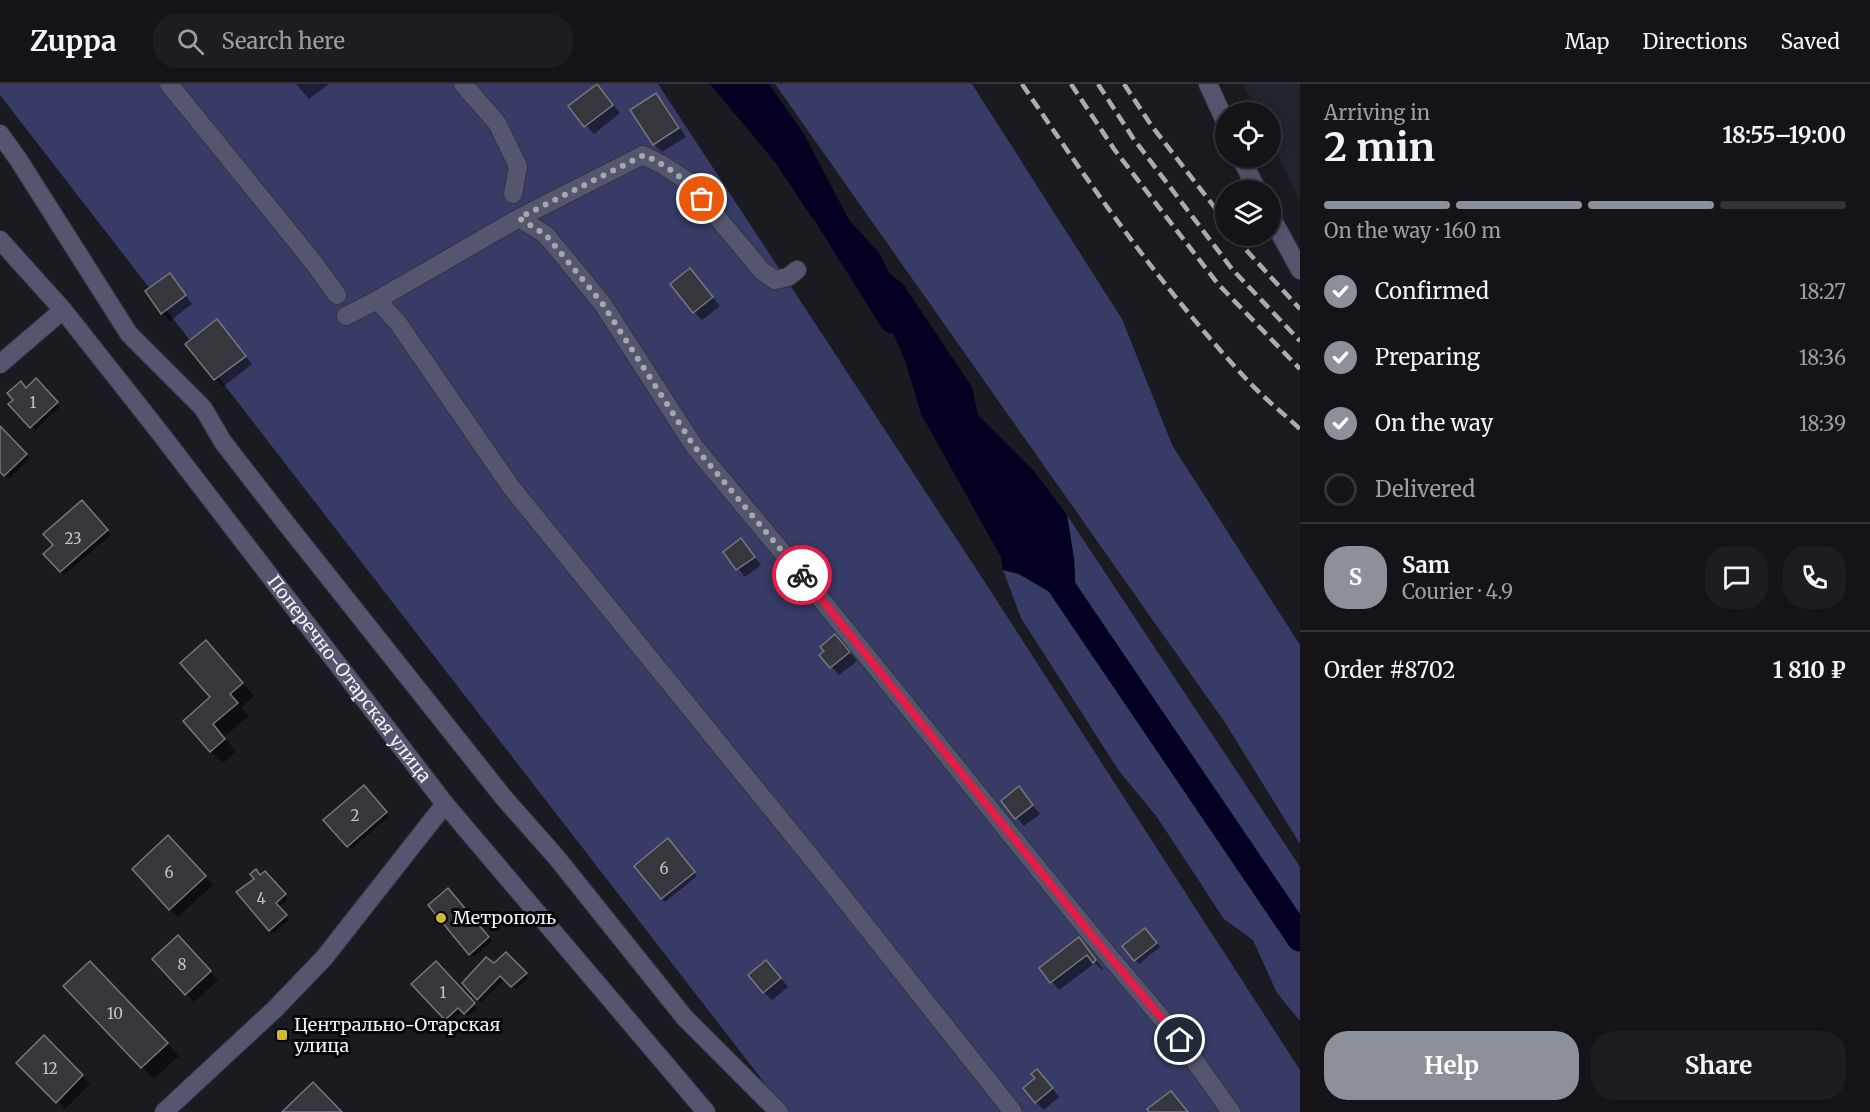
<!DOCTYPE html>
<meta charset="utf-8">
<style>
:root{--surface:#141418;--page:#1d1d21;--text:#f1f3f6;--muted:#9d9ea2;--line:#333337;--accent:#8c9099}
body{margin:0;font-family:Merriweather,serif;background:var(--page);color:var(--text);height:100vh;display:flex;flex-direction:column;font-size:22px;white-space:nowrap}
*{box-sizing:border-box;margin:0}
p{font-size:20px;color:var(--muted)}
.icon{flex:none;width:33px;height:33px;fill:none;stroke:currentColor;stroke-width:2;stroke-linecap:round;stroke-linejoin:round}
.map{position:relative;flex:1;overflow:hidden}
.panel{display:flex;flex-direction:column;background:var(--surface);width:570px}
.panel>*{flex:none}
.buttons{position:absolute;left:1215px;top:18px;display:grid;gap:12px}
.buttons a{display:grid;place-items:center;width:66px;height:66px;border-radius:50%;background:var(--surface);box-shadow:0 3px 15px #0003,0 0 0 2px var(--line);font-size:30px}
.pin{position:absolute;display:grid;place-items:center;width:51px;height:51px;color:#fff;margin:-26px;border:3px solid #fff;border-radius:50%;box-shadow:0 2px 6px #0007}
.courier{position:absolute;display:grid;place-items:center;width:60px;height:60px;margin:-30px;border:4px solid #e11d48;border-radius:50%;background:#fff;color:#222;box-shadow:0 2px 8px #0007}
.overview em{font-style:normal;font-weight:700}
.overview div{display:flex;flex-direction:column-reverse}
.overview{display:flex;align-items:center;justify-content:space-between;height:102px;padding:0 24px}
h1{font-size:39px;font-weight:700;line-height:45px}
.bar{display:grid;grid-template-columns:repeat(4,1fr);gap:9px 6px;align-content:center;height:72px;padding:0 24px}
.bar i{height:8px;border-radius:4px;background:var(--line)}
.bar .current{background:var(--accent)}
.bar p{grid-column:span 4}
.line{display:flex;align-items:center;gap:15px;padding:0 24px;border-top:2px solid var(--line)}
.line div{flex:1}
.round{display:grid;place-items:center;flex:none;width:63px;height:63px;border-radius:24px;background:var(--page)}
ol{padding:0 24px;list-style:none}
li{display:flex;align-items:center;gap:18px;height:66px}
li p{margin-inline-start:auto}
li .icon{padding:6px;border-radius:50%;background:var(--accent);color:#fff;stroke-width:4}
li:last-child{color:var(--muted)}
li i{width:33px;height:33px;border:3px solid var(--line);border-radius:50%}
.primary-button{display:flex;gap:12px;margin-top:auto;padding:12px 24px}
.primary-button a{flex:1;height:69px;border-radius:24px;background:var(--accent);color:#fff;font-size:24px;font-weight:700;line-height:69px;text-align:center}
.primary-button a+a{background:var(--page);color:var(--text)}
header{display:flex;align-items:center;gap:36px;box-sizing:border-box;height:84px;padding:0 30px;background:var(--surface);border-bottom:2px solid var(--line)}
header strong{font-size:28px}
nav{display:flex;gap:33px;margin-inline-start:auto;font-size:21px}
.search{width:420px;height:54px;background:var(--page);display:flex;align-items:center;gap:15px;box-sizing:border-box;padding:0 21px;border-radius:24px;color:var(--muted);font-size:22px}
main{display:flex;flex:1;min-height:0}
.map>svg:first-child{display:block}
</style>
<header>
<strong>Zuppa</strong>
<div class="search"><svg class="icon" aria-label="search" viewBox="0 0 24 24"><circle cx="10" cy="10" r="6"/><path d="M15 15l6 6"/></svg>Search here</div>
<nav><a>Map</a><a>Directions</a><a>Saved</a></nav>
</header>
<main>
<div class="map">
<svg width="1300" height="1028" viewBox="0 0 1300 1028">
<rect width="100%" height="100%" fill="#1a1b20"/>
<path fill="#21232d" d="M1243,0h57v118l-29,-61 -1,-29h-13z"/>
<g fill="#373b66">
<path d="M0,0h658l330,503 312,483v42h-513l-787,-1017z"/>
<path d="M775,0h197l150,235 50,126 128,200v199l-74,-120z"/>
<path d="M1067,431l233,352v154l-23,-28 -24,-53 -29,-21 -67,-102 -38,-46 -98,-153 -18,-48 16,4 36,21 21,6 -2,-42z"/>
</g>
<path fill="#030022" d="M710,0h59l35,50 45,86 31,34 9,19 14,11 69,103 6,28 55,55 34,45 7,44 2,43 -21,-7 -36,-21 -16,-4 -2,-13 -80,-143 -16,-54 -40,-90 -18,-26 -35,-26 -37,-56z"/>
<g fill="#0007">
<path d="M296,0h33l-20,15z"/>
<path d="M605,10l15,19 -26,21 -24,-28z"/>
<path d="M656,11l8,8 22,34 -24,15 -8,-8z"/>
<path d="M690,186l30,36 -18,14 -8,-8z"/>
<path d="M177,199l15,21 -22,17 -8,-8z"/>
<path d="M224,245l28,35 -29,23 -36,-43z"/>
<path d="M36,297l24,26 -25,23 -25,-26z"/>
<path d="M0,344l30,30 -21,21 -9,-9z"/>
<path d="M85,422l26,29 -47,40 -18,-21 9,-9z"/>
<path d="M741,456l20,25 -16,12 -20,-25z"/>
<path d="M843,560l14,17 -18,14 -18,-20z"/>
<path d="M218,570l36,42 -13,11 8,9 -25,21 12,15 -13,11 -12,-12 1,-54z"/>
<path d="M1019,704l21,26 -16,12 -21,-25z"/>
<path d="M367,707l22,25 -37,33 -27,-29z"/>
<path d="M672,760l25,32 -32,26 -29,-36z"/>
<path d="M176,761l37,40 -35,32 -8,-8z"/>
<path d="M265,789l23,26 -10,9 11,12 -15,13 -4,-3 -10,-54z"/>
<path d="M452,809l40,48 -18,16 -4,-3z"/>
<path d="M1149,849l11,14 -21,17 -15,-18z"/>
<path d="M186,861l32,35 -24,22 -40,-43z"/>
<path d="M1086,863l17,22 -1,1 -7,-7 -36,27 -18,-22z"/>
<path d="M506,870l23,24 -13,11 -11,-10 -24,23 -17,-19 30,-18z"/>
<path d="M436,879l41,45 -9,8 -5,-6 -14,13 -36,-39z"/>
<path d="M774,886l14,17 -16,13 -8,-8z"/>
<path d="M102,891l77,81 -25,23 -89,-93z"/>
<path d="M44,954l46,46 -25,25 -47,-46z"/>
<path d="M1045,995l14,18 -15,13 -8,-8z"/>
</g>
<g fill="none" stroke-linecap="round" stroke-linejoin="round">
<g stroke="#030022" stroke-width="27">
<path d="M824,126l69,110"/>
<path d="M1051,487l249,367"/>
</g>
</g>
<g fill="#36373c" stroke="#76777d" stroke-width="1.5">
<path d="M597,0l16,21 -29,22 -16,-21z"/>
<path d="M656,9l23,35 -26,17 -23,-35z"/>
<path d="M690,184l23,29 -20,16 -23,-29z"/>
<path d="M170,189l16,22 -25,19 -16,-23z"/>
<path d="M217,235l29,37 -32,24 -29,-36z"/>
<path d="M36,294l22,24 -28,26 -22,-24 5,-4 -6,-7 14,-12 5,7z"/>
<path d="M0,342l27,28 -23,22 -4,-4z"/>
<path d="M82,416l26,30 -48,42 -17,-18 10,-9 -10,-11z"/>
<path d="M741,454l14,19 -19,13 -13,-18z"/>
<path d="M835,550l15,18 -20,16 -11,-13 5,-4 -4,-4z"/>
<path d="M206,556l37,43 -13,11 8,9 -25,21 12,15 -15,13 -27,-31 27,-24 -30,-34z"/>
<path d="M364,701l23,27 -40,35 -24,-27z"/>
<path d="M1019,702l14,19 -18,14 -14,-18z"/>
<path d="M168,751l38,41 -37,34 -37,-41z"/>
<path d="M668,754l27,34 -34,27 -27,-33z"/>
<path d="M256,785l4,6 5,-4 21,23 -10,9 11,12 -18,16 -33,-39 18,-13 -4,-5z"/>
<path d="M448,804l41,49 -20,18 -41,-50z"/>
<path d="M1145,844l12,15 -23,18 -12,-15z"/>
<path d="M178,851l33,36 -26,24 -33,-36z"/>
<path d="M1079,853l17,23 -3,3 -6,-8 -37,28 -11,-15z"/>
<path d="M506,868l21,21 -16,14 -11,-11 -23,24 -15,-17 24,-26 8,6z"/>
<path d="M766,876l15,18 -18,15 -15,-18z"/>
<path d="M90,877l78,82 -27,25 -78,-82z"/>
<path d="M436,877l39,42 -11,11 -6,-6 -13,12 -34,-36z"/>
<path d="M44,951l39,40 -27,28 -40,-40z"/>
<path d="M1037,985l16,19 -18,15 -12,-15 12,-10 -4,-4z"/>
<path d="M313,998l29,30h-60z"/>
<path d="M1171,1007l17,21h-39l-2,-3z"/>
</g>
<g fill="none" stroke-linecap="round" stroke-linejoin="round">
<g stroke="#34353a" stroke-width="20">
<g id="minor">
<path d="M169,0l145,179 23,32"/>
<path d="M463,0l34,39 21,43 -5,28"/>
<path d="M1208,0l18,39"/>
<path d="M0,50l18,25 111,175 74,74 20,34 62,80 219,276 53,60 128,160 94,94"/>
<path d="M1241,74l16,32"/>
<path d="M1270,131l30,55"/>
<path d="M519,134l27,17 56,68 92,143 114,137 286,355 86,102 51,72"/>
<path id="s1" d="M0,156l63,70 94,119 288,375 261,308"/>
<path d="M377,216l21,23 113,164 316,390 186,235"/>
<path d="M346,232l31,-16 142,-82 124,-63 20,10 24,16 75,90 13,9 13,-3 9,-7"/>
<path d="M0,280l63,-54"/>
<path d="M164,1028l111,-103 49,-51 121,-154"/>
</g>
</g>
<use href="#minor" stroke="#53566e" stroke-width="18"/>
<g stroke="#aaabae" stroke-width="4.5" stroke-dasharray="12 6" stroke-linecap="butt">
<path d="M1022,0c70,104 142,207 227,298 16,17 34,31 51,47"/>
<path d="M1071,0l43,65 104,135 82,85"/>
<path d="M1098,0l35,54 99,131 68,72"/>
<path d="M1124,0l27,41 75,97"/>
<path d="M1235,152l13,16 52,57"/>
</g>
</g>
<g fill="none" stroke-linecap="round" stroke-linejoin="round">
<path stroke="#a6a7aa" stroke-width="6" stroke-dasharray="0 10.8" d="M702,115c-18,-21 -33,-32 -58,-44l-125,63 27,17 56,68 92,143 108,129"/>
<path stroke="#e11d48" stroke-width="8" d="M802,491l292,363 86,102"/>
</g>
<g fill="#d0b736" stroke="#060608" stroke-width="2">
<circle cx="441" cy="834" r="6"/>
<rect x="276" y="945" width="12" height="12" rx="3"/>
</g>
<g text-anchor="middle" stroke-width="6" stroke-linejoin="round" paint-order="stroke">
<g font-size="15" fill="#c2c3c7">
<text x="33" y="324">1</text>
<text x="73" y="460">23</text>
<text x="355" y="737">2</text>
<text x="664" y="790">6</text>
<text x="169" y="794">6</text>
<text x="261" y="820">4</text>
<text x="182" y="886">8</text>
<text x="443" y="914">1</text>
<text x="115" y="935">10</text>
<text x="50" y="990">12</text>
</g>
<g font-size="18" fill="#f1f2f5" stroke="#060608">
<text dy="6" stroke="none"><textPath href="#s1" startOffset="561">Поперечно-Отарская улица</textPath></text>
</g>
<g font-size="18" fill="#f1f2f5" stroke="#060608" text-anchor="start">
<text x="453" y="840">Метрополь</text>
<text x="294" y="947">Центрально-Отарская<tspan x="294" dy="21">улица</tspan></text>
</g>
</g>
</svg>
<div class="buttons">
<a><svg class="icon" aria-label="locate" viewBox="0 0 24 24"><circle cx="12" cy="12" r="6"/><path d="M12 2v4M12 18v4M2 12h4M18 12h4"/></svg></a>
<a><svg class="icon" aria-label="layers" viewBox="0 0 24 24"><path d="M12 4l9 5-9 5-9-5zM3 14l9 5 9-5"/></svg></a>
</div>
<div class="pin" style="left:702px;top:115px;background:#ea580c"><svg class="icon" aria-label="bag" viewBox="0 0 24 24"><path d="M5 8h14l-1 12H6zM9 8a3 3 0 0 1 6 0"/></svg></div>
<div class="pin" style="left:1180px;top:956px;background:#1f2937"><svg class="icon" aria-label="home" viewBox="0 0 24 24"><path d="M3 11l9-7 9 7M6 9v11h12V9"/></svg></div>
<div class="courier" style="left:802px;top:491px"><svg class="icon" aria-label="bike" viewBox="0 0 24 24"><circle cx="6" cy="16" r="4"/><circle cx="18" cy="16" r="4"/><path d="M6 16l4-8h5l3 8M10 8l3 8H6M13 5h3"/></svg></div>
</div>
<section class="panel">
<div class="overview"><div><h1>2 min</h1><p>Arriving in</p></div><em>18:55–19:00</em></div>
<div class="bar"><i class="current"></i><i class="current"></i><i class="current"></i><i></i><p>On the way · 160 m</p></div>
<ol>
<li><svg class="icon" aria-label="check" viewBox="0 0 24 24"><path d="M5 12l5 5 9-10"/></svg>Confirmed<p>18:27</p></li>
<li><svg class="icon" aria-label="check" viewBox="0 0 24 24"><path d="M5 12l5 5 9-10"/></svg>Preparing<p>18:36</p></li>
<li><svg class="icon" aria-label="check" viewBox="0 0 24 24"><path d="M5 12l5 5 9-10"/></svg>On the way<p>18:39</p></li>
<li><i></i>Delivered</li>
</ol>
<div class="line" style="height:108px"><b class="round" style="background:var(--accent);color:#fff">S</b><div><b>Sam</b><p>Courier · 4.9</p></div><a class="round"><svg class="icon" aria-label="chat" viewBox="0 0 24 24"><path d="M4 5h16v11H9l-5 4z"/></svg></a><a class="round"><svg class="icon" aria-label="phone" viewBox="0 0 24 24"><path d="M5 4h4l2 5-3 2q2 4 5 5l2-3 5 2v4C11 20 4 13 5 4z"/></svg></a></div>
<div class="line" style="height:78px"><div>Order #8702</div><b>1 810 ₽</b></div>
<div class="primary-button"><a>Help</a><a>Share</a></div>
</section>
</main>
